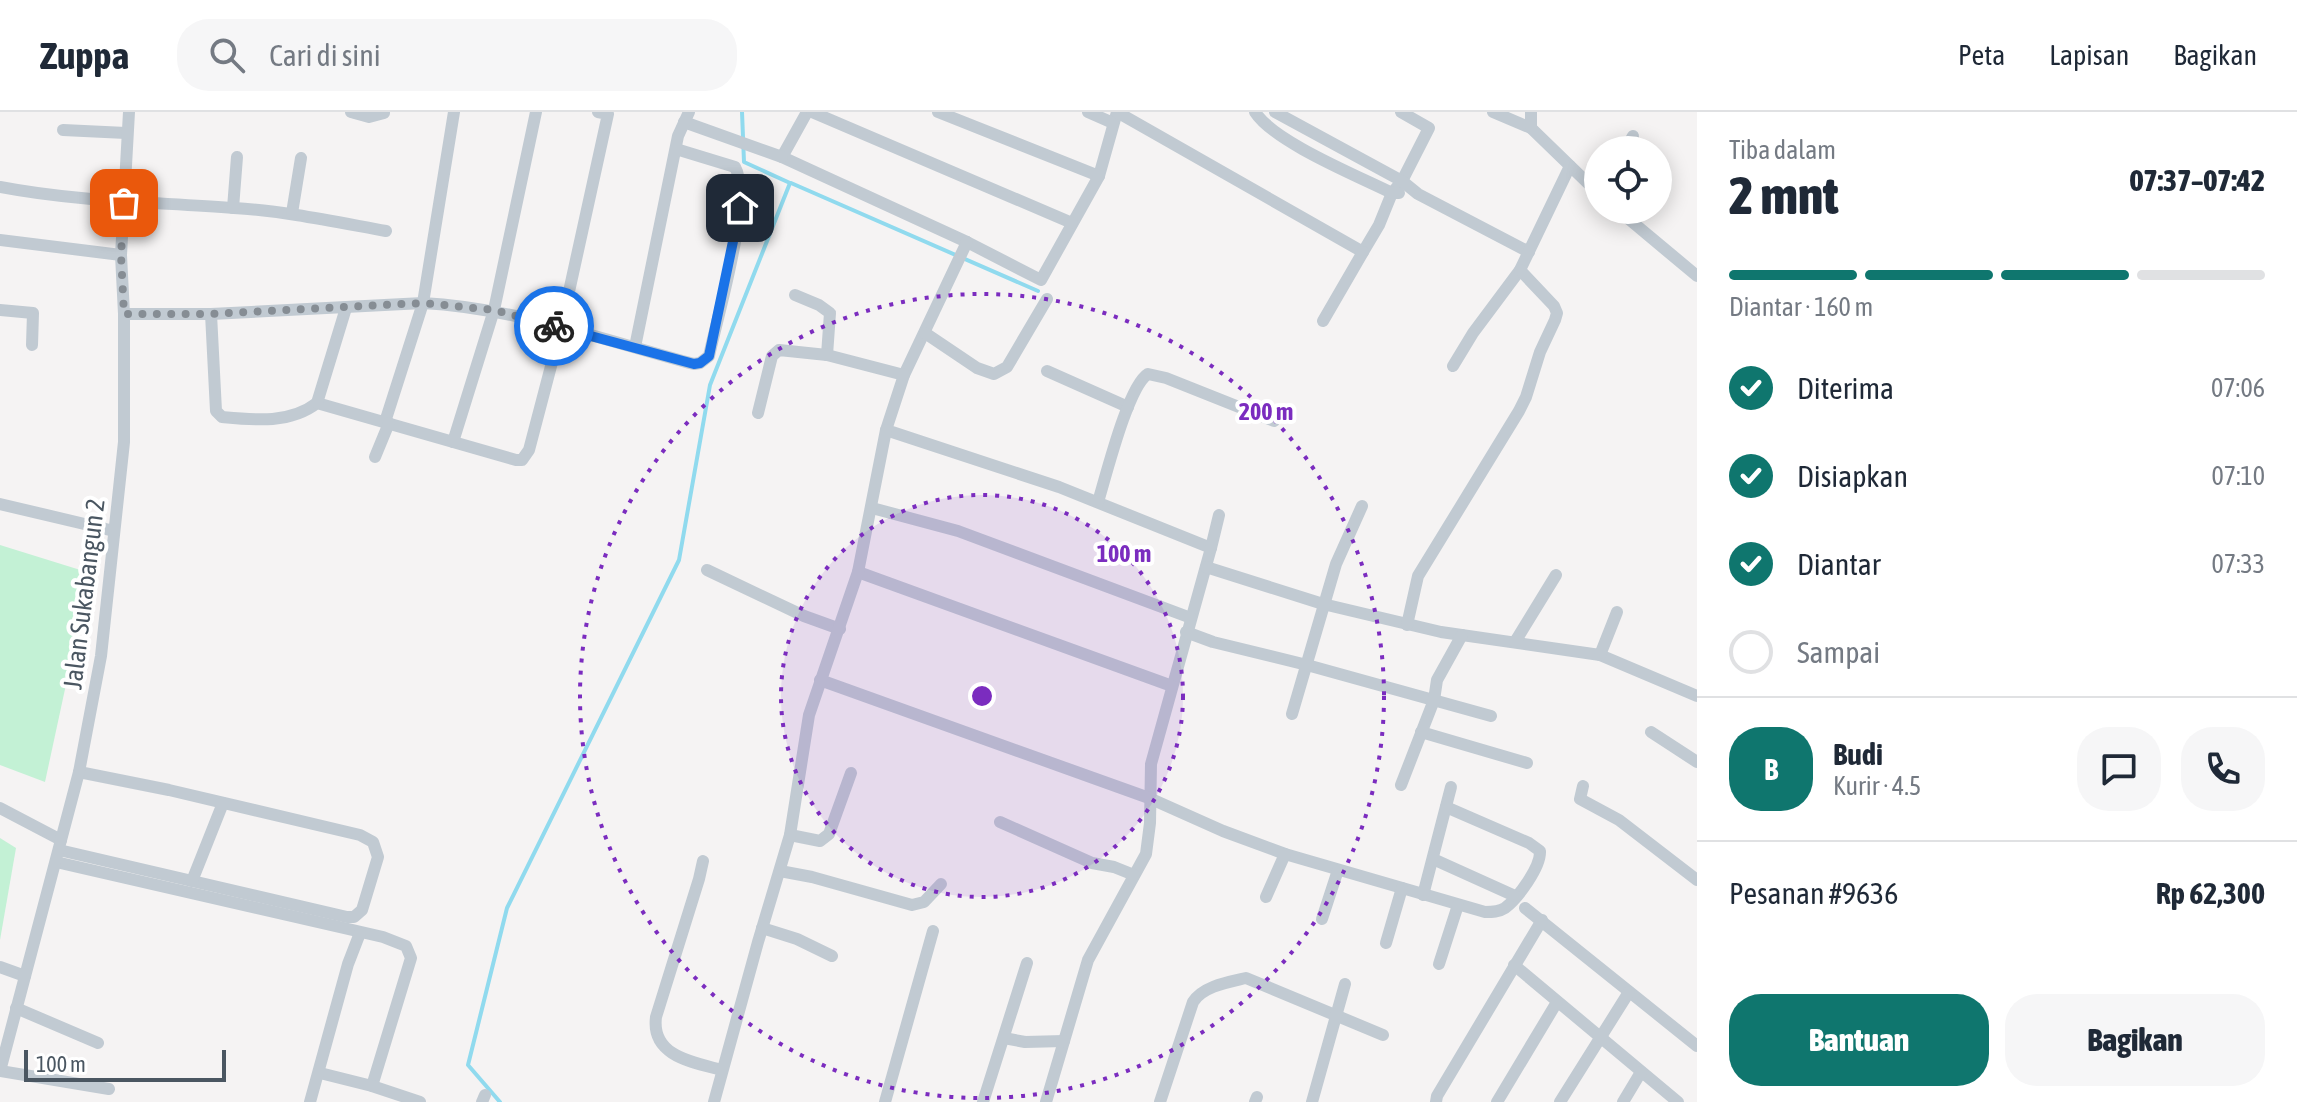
<!DOCTYPE html>
<html lang="id">
<meta charset="utf-8">
<style>
:root{--surface:#fff;--page:#f6f6f7;--text:#1f2937;--muted:#747a83;--line:#e0e1e3;--accent:#0f766e}
body{margin:0;font-family:"Asap Condensed",sans-serif;background:var(--page);color:var(--text);height:100vh;display:flex;flex-direction:column;font-size:30px;white-space:nowrap}
*{box-sizing:border-box;margin:0}
p{font-size:26px;color:var(--muted)}
.icon{flex:none;width:44px;height:44px;fill:none;stroke:currentColor;stroke-width:2;stroke-linecap:round;stroke-linejoin:round}
.map{position:relative;flex:1;overflow:hidden}
.panel{display:flex;flex-direction:column;background:var(--surface);width:600px}
.panel>*{flex:none}
.tools{position:absolute;left:1584px;top:24px;display:grid;gap:16px}
.tools a{display:grid;place-items:center;width:88px;height:88px;border-radius:50%;background:var(--surface);box-shadow:0 4px 20px #0003;font-size:40px}
.scale{position:absolute;left:24px;bottom:20px;width:202px;box-sizing:border-box;padding-left:8px;border:4px solid #4a5661;border-top:0;font-size:22px;line-height:28px;white-space:nowrap;color:#4a5661;-webkit-text-stroke:6px #fff;paint-order:stroke}
.pin{position:absolute;display:grid;place-items:center;width:68px;height:68px;color:#fff;margin:-34px;border-radius:16px;box-shadow:0 4px 12px #0006}
.courier{position:absolute;display:grid;place-items:center;width:80px;height:80px;margin:-40px;border:6px solid #1a73e8;border-radius:50%;background:#fff;color:#222;box-shadow:0 2px 10px #0007}
.head em{font-style:normal;font-weight:800}
.head div{display:flex;flex-direction:column-reverse}
.head{display:flex;align-items:center;justify-content:space-between;height:136px;padding:0 32px}
h1{font-size:52px;font-weight:800;line-height:60px}
.bar{display:grid;grid-template-columns:repeat(4,1fr);gap:12px 8px;align-content:center;height:96px;padding:0 32px}
.bar i{height:10px;border-radius:6px;background:var(--line)}
.bar .on{background:var(--accent)}
.bar p{grid-column:span 4}
.line{display:flex;align-items:center;gap:20px;padding:0 32px;border-top:2px solid var(--line)}
.line div{flex:1}
.round{display:grid;place-items:center;flex:none;width:84px;height:84px;border-radius:32px;background:var(--page)}
ol{padding:0 32px;list-style:none}
li{display:flex;align-items:center;gap:24px;height:88px}
li p{margin-inline-start:auto}
li .icon{padding:8px;border-radius:50%;background:var(--accent);color:#fff;stroke-width:4}
li:last-child{color:var(--muted)}
li i{width:44px;height:44px;border:4px solid var(--line);border-radius:50%}
.button{display:flex;gap:16px;margin-top:auto;padding:16px 32px}
.button a{flex:1;height:92px;border-radius:32px;background:var(--accent);color:#fff;font-size:32px;font-weight:800;line-height:92px;text-align:center}
.button a+a{background:var(--page);color:var(--text)}
header{display:flex;align-items:center;gap:48px;box-sizing:border-box;height:112px;padding:0 40px;background:var(--surface);border-bottom:2px solid var(--line)}
header strong{font-size:38px}
nav{display:flex;gap:44px;margin-inline-start:auto;font-size:28px}
.search{width:560px;height:72px;background:var(--page);display:flex;align-items:center;gap:20px;box-sizing:border-box;padding:0 28px;border-radius:32px;color:var(--muted);font-size:30px}
main{display:flex;flex:1;min-height:0}
.map>svg:first-child{display:block}
</style>
<header>
<strong>Zuppa</strong>
<div class="search"><svg class="icon" aria-label="search" viewBox="0 0 24 24"><circle cx="10" cy="10" r="6"/><path d="M15 15l6 6"/></svg>Cari di sini</div>
<nav><a>Peta</a><a>Lapisan</a><a>Bagikan</a></nav>
</header>
<main>
<div class="map">
<svg width="1697" height="990" viewBox="0 0 1697 990">
<rect width="100%" height="100%" fill="#f5f3f3"/>
<g fill="#c3f1d5">
<path d="M0,433l90,28 -45,209 -45,-17z"/>
<path d="M0,726l16,10 -16,92z"/>
</g>
<g fill="none" stroke-linecap="round" stroke-linejoin="round">
<g stroke="#90daee" stroke-width="4">
<path d="M791,71l247,108"/>
<path d="M500,990l-32,-37 39,-157 172,-348 31,-175 80,-202 -46,-21 -2,-50"/>
</g>
<g stroke="#c1cad2" stroke-width="12">
<path d="M351,0l18,5 15,-4"/>
<path d="M807,0l-25,45 185,85 74,38 58,-104 18,-64"/>
<path d="M812,0l260,111"/>
<path d="M938,0l161,64"/>
<path d="M1088,0l25,11"/>
<path d="M1117,0l246,140 16,-27 13,-32 10,-12 27,-53 -28,-16"/>
<path d="M1255,0c19,30 103,64 137,81h7"/>
<path d="M1275,0l127,69 16,13 111,58"/>
<path d="M1493,0l38,16"/>
<path d="M1531,0v16l67,65"/>
<path d="M684,10l98,35"/>
<path d="M63,18l63,3"/>
<path d="M1625,38l8,-14"/>
<path d="M0,75c78,15 155,15 234,21 51,3 102,14 152,23"/>
<path d="M233,96l4,-51"/>
<path d="M1618,98l79,66"/>
<path d="M292,101l9,-55"/>
<path d="M0,128l121,15"/>
<path d="M967,130l-63,133 -18,55 173,57 152,61 -60,216 -1,59 -4,31 -58,106 -42,142"/>
<path d="M795,183l24,10 11,8 -3,42"/>
<path d="M0,198l33,3 -1,32"/>
<path d="M124,202h87l212,-11c92,5 181,37 271,61l6,-1 9,-7c8,-39 44,-157 26,-189l-59,-18"/>
<path d="M211,202l5,97 6,6c32,3 68,7 95,-14l199,57h6l7,-10 32,-122 47,-214 -10,-2"/>
<path d="M1323,209l40,-69"/>
<path d="M925,221l52,35 17,6 13,-7 40,-68"/>
<path d="M635,235l43,-211 11,-24"/>
<path d="M1453,254l20,-33 47,-63 50,-104"/>
<path d="M1047,259l81,36"/>
<path d="M317,291l29,-95"/>
<path d="M758,301l14,-57 7,-6 48,5 77,20"/>
<path d="M385,310l38,-119 31,-191"/>
<path d="M453,330l41,-132 42,-198"/>
<path d="M375,345l14,-34"/>
<path d="M1098,390c8,-26 30,-116 50,-128l18,4 108,43"/>
<path d="M0,392l114,27"/>
<path d="M872,396l86,23 233,87"/>
<path d="M1211,436l8,-33"/>
<path d="M1206,455l117,37 118,28 159,23 97,41"/>
<path d="M707,458l97,46 36,13"/>
<path d="M858,460l314,114"/>
<path d="M1407,513l11,-49 101,-165 7,-14 14,-45 15,-32 2,-7 -3,-7 -34,-36"/>
<path d="M1186,520l27,10 94,23 184,51"/>
<path d="M1515,530l41,-67"/>
<path d="M1600,543l17,-43"/>
<path d="M820,568l329,118 74,33 62,23 200,58c7,0 14,0 20,-4 13,-10 36,-41 35,-57l-11,-8 -83,-36"/>
<path d="M1292,602l44,-150 26,-58"/>
<path d="M1421,620l106,31"/>
<path d="M1651,620l46,30"/>
<path d="M1401,673l33,-85 3,-20 25,-45"/>
<path d="M1583,674l-3,13 39,21 78,60"/>
<path d="M0,696l61,32"/>
<path d="M1000,710l92,41 22,4 20,8"/>
<path d="M790,723l30,6 9,-7 22,-61"/>
<path d="M59,738l288,67h7l8,-7 16,-53 -5,-15 -13,-7 -191,-45 -90,-18"/>
<path d="M1433,747l82,37"/>
<path d="M703,749l-4,18 -43,138c-5,39 36,45 66,53"/>
<path d="M56,750l327,75 23,9 5,12 -39,128"/>
<path d="M780,759l32,6 100,28 12,-3 17,-18"/>
<path d="M192,769l31,-78"/>
<path d="M1423,783l28,-108"/>
<path d="M1266,785l19,-43"/>
<path d="M1525,796l172,138"/>
<path d="M1322,807l16,-49"/>
<path d="M762,816l35,11 35,17"/>
<path d="M1386,831l16,-55"/>
<path d="M1439,852l19,-59"/>
<path d="M1514,853l164,137"/>
<path d="M0,855l25,9"/>
<path d="M16,896l82,35"/>
<path d="M1004,926l21,4 39,-1"/>
<path d="M0,959l79,-299 22,-116 23,-214v-128l-3,-59 8,-143"/>
<path d="M0,959l109,18"/>
<path d="M320,961l52,13 48,16"/>
<path d="M310,990l38,-138 12,-31"/>
<path d="M482,990l3,-7"/>
<path d="M714,990l44,-160 32,-107 19,-120 49,-143 28,-142"/>
<path d="M885,990l48,-171"/>
<path d="M983,990l44,-139"/>
<path d="M1160,990l33,-100c10,-16 36,-20 53,-24l137,57"/>
<path d="M1255,990l2,-5"/>
<path d="M1312,990l33,-118"/>
<path d="M1436,990l1,-6 105,-176"/>
<path d="M1497,990l60,-100"/>
<path d="M1560,990l69,-110"/>
<path d="M1623,990l18,-30"/>
</g>
</g>
<g fill="none" stroke-linecap="round" stroke-linejoin="round">
<path stroke="#868d94" stroke-width="8" stroke-dasharray="0 14.4" d="M124,91l-3,52 3,59h87l212,-11 71,7 60,16"/>
<path stroke="#1a73e8" stroke-width="10" d="M554,214l140,38 6,-1 9,-7 31,-148"/>
</g>
<circle cx="982" cy="584" r="201" fill="#7b2cbf" fill-opacity=".12"/>
<g fill="none" stroke="#7b2cbf" stroke-width="4" stroke-dasharray="4 8">
<circle cx="982" cy="584" r="201"/>
<circle cx="982" cy="584" r="402"/>
</g>
<g text-anchor="middle" stroke-width="8" stroke-linejoin="round" paint-order="stroke">
<g font-size="26" fill="#4a5661" stroke="#fff">
<text transform="translate(84 482) rotate(-83)" y="9">Jalan Sukabangun 2</text>
</g>
</g>
<circle cx="982" cy="584" r="12" fill="#7b2cbf" stroke="#fff" stroke-width="4"/>
<g font-size="24" text-anchor="middle" font-weight="bold" fill="#7b2cbf" stroke="#fff" stroke-width="8" stroke-linejoin="round" paint-order="stroke">
<text x="1266" y="308">200 m</text>
<text x="1124" y="450">100 m</text>
</g>
</svg>
<div class="tools">
<a><svg class="icon" aria-label="locate" viewBox="0 0 24 24"><circle cx="12" cy="12" r="6"/><path d="M12 2v4M12 18v4M2 12h4M18 12h4"/></svg></a>
</div>
<div class="scale">100 m</div>
<div class="pin" style="left:124px;top:91px;background:#ea580c"><svg class="icon" aria-label="bag" viewBox="0 0 24 24"><path d="M5 8h14l-1 12H6zM9 8a3 3 0 0 1 6 0"/></svg></div>
<div class="pin" style="left:740px;top:96px;background:#1f2937"><svg class="icon" aria-label="home" viewBox="0 0 24 24"><path d="M3 11l9-7 9 7M6 9v11h12V9"/></svg></div>
<div class="courier" style="left:554px;top:214px"><svg class="icon" aria-label="bike" viewBox="0 0 24 24"><circle cx="6" cy="16" r="4"/><circle cx="18" cy="16" r="4"/><path d="M6 16l4-8h5l3 8M10 8l3 8H6M13 5h3"/></svg></div>
</div>
<section class="panel">
<div class="head"><div><h1>2 mnt</h1><p>Tiba dalam</p></div><em>07:37–07:42</em></div>
<div class="bar"><i class="on"></i><i class="on"></i><i class="on"></i><i></i><p>Diantar · 160 m</p></div>
<ol>
<li><svg class="icon" aria-label="check" viewBox="0 0 24 24"><path d="M5 12l5 5 9-10"/></svg>Diterima<p>07:06</p></li>
<li><svg class="icon" aria-label="check" viewBox="0 0 24 24"><path d="M5 12l5 5 9-10"/></svg>Disiapkan<p>07:10</p></li>
<li><svg class="icon" aria-label="check" viewBox="0 0 24 24"><path d="M5 12l5 5 9-10"/></svg>Diantar<p>07:33</p></li>
<li><i></i>Sampai</li>
</ol>
<div class="line" style="height:144px"><b class="round" style="background:var(--accent);color:#fff">B</b><div><b>Budi</b><p>Kurir · 4.5</p></div><a class="round"><svg class="icon" aria-label="chat" viewBox="0 0 24 24"><path d="M4 5h16v11H9l-5 4z"/></svg></a><a class="round"><svg class="icon" aria-label="phone" viewBox="0 0 24 24"><path d="M5 4h4l2 5-3 2q2 4 5 5l2-3 5 2v4C11 20 4 13 5 4z"/></svg></a></div>
<div class="line" style="height:104px"><div>Pesanan #9636</div><b>Rp 62,300</b></div>
<div class="button"><a>Bantuan</a><a>Bagikan</a></div>
</section>
</main>
